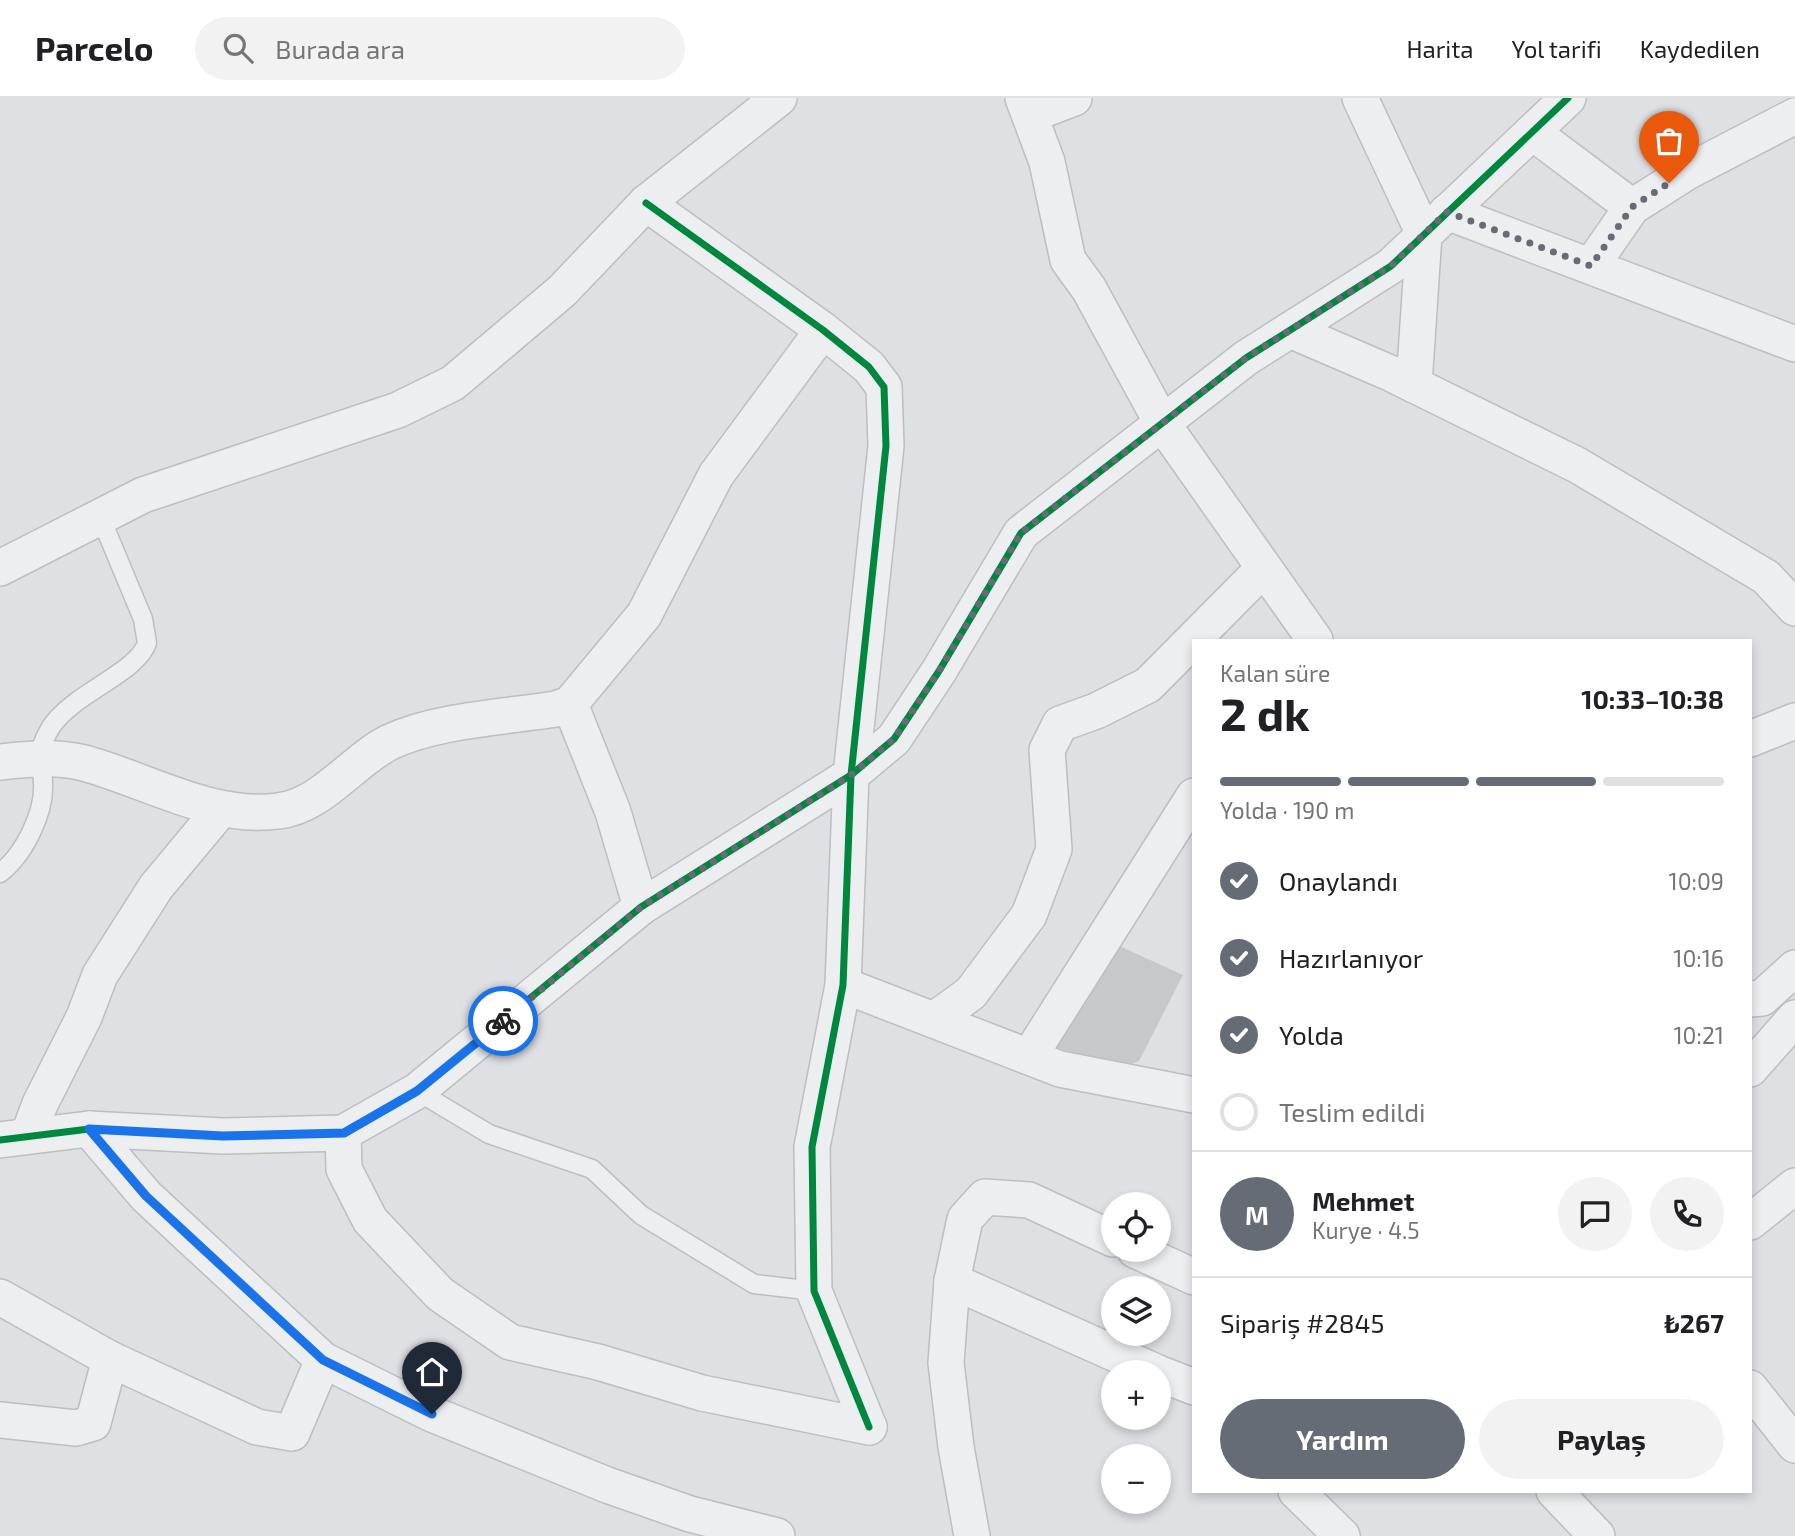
<!DOCTYPE html>
<html lang="tr">
<meta charset="utf-8">
<style>
:root{--surface:#fff;--page:#f2f2f2;--text:#202124;--muted:#757577;--line:#e0e0e0;--accent:#666c76}
body{margin:0;font-family:"Exo 2",sans-serif;background:var(--page);color:var(--text);height:100vh;display:flex;flex-direction:column;font-size:26px;white-space:nowrap}
*{box-sizing:border-box;margin:0}
p{font-size:23px;color:var(--muted)}
.icon{flex:none;width:38px;height:38px;fill:none;stroke:currentColor;stroke-width:2;stroke-linecap:round;stroke-linejoin:round}
.map{position:relative;flex:1;overflow:hidden}
.side{position:absolute;left:1192px;top:541px;width:560px;height:854px;display:flex;flex-direction:column;background:var(--surface);border-radius:0px;box-shadow:0 4px 10px #0003}
.side>*{flex:none}
.fabs{position:absolute;left:1101px;top:1094px;display:grid;gap:14px}
.fabs a{display:grid;place-items:center;width:70px;height:70px;border-radius:50%;background:var(--surface);box-shadow:0 4px 10px #0003;font-size:35px}
.pin{position:absolute;display:grid;place-items:center;width:60px;height:60px;color:#fff;margin:-72px -30px;border-radius:50% 50% 50% 0;rotate:-45deg;box-shadow:0 0 7px #0007}
.pin .icon{rotate:45deg}
.courier{position:absolute;display:grid;place-items:center;width:70px;height:70px;margin:-35px;border:5px solid #1a73e8;border-radius:50%;background:#fff;color:#222;box-shadow:0 2px 9px #0007}
.headline em{font-style:normal;font-weight:700}
.headline div{display:flex;flex-direction:column-reverse}
.headline{display:flex;align-items:center;justify-content:space-between;height:119px;padding:0 28px}
h1{font-size:46px;font-weight:700;line-height:52px}
.bar{display:grid;grid-template-columns:repeat(4,1fr);gap:10px 7px;align-content:center;height:84px;padding:0 28px}
.bar i{height:9px;border-radius:5px;background:var(--line)}
.bar .active{background:var(--accent)}
.bar p{grid-column:span 4}
.line{display:flex;align-items:center;gap:18px;padding:0 28px;border-top:2px solid var(--line)}
.line div{flex:1}
.round{display:grid;place-items:center;flex:none;width:74px;height:74px;border-radius:37px;background:var(--page)}
ol{padding:0 28px;list-style:none}
li{display:flex;align-items:center;gap:21px;height:77px}
li p{margin-inline-start:auto}
li .icon{padding:7px;border-radius:50%;background:var(--accent);color:#fff;stroke-width:4}
li:last-child{color:var(--muted)}
li i{width:38px;height:38px;border:4px solid var(--line);border-radius:50%}
.primary-button{display:flex;gap:14px;margin-top:auto;padding:14px 28px}
.primary-button a{flex:1;height:80px;border-radius:42px;background:var(--accent);color:#fff;font-size:28px;font-weight:700;line-height:80px;text-align:center}
.primary-button a+a{background:var(--page);color:var(--text)}
header{display:flex;align-items:center;gap:42px;box-sizing:border-box;height:98px;padding:0 35px;background:var(--surface);border-bottom:2px solid var(--line)}
header strong{font-size:33px}
nav{display:flex;gap:38px;margin-inline-start:auto;font-size:24px}
.search{width:490px;height:63px;background:var(--page);display:flex;align-items:center;gap:18px;box-sizing:border-box;padding:0 24px;border-radius:38px;color:var(--muted);font-size:26px}
.map>svg:first-child{display:block}
</style>
<header>
<strong>Parcelo</strong>
<div class="search"><svg class="icon" aria-label="search" viewBox="0 0 24 24"><circle cx="10" cy="10" r="6"/><path d="M15 15l6 6"/></svg>Burada ara</div>
<nav><a>Harita</a><a>Yol tarifi</a><a>Kaydedilen</a></nav>
</header>
<div class="map">
<svg width="1795" height="1438" viewBox="0 0 1795 1438">
<rect width="100%" height="100%" fill="#dee0e3"/>
<path fill="#c6c8cb" d="M1115,846l68,31 -44,86 -24,9 -61,-24z"/>
<g fill="none" stroke-linecap="round" stroke-linejoin="round">
<g stroke="#bcbec1" stroke-width="21">
<g id="service">
<path d="M0,775c23,-17 45,-60 43,-90 -1,-27 -8,-29 8,-56 21,-33 86,-54 96,-84l-4,-24 -43,-103"/>
<path d="M417,993l72,43 103,35 49,46 113,69 60,7"/>
</g>
</g>
<g stroke="#bcbec1" stroke-width="38">
<g id="minor">
<path d="M1023,0l24,64 21,98 21,29 73,134 153,217"/>
<path d="M1360,0l64,136 -10,151"/>
<path d="M1030,17l44,-17"/>
<path d="M1532,34l100,75"/>
<path d="M646,105l177,127 46,37 15,20 2,59 -35,329 -8,210 -31,162 2,144 55,136"/>
<path d="M1447,114l348,132"/>
<path d="M1591,168l41,-59 55,-35 108,-56"/>
<path d="M1290,232l100,43 187,92 189,112 29,31"/>
<path d="M0,470l143,-73 255,-85 55,-27 109,-92 84,-88 133,-105"/>
<path d="M570,606l43,108 28,95"/>
<path d="M1750,641l45,-18"/>
<path d="M0,664c28,-3 57,-6 84,1 63,17 128,57 194,48 44,-5 74,-50 112,-69 47,-22 115,-25 166,-33l14,-5 74,-89 72,-140 107,-145"/>
<path d="M843,887l217,84 134,26"/>
<path d="M1750,901l12,-1 33,-30"/>
<path d="M934,922l37,-27 58,-78 25,-66 -7,-99 13,-26 36,-13 52,-26 116,-117"/>
<path d="M1029,959l165,-261"/>
<path d="M1750,971l45,-51"/>
<path d="M89,1031l57,67 177,164 109,54 175,71 83,29 87,22"/>
<path d="M343,1035l1,36 26,51 70,74 70,48 88,20 104,31 167,34"/>
<path d="M28,1038l12,-32 44,-87 16,-42 56,-88 65,-78"/>
<path d="M0,1042l89,-11 134,7 120,-3 74,-42 224,-184 210,-132 43,-36 45,-68 82,-138 225,-175 145,-92 177,-168"/>
<path d="M1750,1124l45,-36"/>
<path d="M1135,1152l59,27"/>
<path d="M952,1183l204,91"/>
<path d="M0,1199l110,62 147,68 35,6 31,-73"/>
<path d="M1158,1275l36,14"/>
<path d="M1750,1290l45,57"/>
<path d="M0,1322l76,8 17,-5 17,-64"/>
<path d="M1296,1393l46,45"/>
<path d="M1554,1393l43,45"/>
<path d="M972,1438l-16,-89 -10,-84 6,-82 13,-62 20,-22 44,3 84,39"/>
</g>
</g>
<use href="#service" stroke="#edeef0" stroke-width="18"/>
<use href="#minor" stroke="#edeef0" stroke-width="35"/>
<g stroke="#eaeef4" stroke-width="11">
<g id="cycleway">
<path d="M646,105l177,127 46,37 15,20 2,59 -35,329 -8,210 -31,162 2,144 55,136"/>
<path d="M0,1042l89,-11 134,7 120,-3 74,-42 224,-184 210,-132 43,-36 45,-68 82,-138 225,-175 145,-92 177,-168"/>
</g>
</g>
<use href="#cycleway" stroke="#00873e" stroke-width="7"/>
</g>
<g fill="none" stroke-linecap="round" stroke-linejoin="round">
<path stroke="#666c76" stroke-width="7" stroke-dasharray="0 12.6" d="M503,923l138,-114 210,-132 43,-36 45,-68 82,-138 225,-175 145,-92 56,-54 144,54 41,-59 37,-24"/>
<path stroke="#1a73e8" stroke-width="9" d="M432,1316l-109,-54 -177,-164 -57,-67 134,7 121,-3 73,-42 86,-70"/>
</g>
</svg>
<div class="fabs">
<a><svg class="icon" aria-label="locate" viewBox="0 0 24 24"><circle cx="12" cy="12" r="6"/><path d="M12 2v4M12 18v4M2 12h4M18 12h4"/></svg></a>
<a><svg class="icon" aria-label="layers" viewBox="0 0 24 24"><path d="M12 4l9 5-9 5-9-5zM3 14l9 5 9-5"/></svg></a>
<a>+</a>
<a>−</a>
</div>
<div class="pin" style="left:1669px;top:85px;background:#ea580c"><svg class="icon" aria-label="bag" viewBox="0 0 24 24"><path d="M5 8h14l-1 12H6zM9 8a3 3 0 0 1 6 0"/></svg></div>
<div class="pin" style="left:432px;top:1316px;background:#1f2937"><svg class="icon" aria-label="home" viewBox="0 0 24 24"><path d="M3 11l9-7 9 7M6 9v11h12V9"/></svg></div>
<div class="courier" style="left:503px;top:923px"><svg class="icon" aria-label="bike" viewBox="0 0 24 24"><circle cx="6" cy="16" r="4"/><circle cx="18" cy="16" r="4"/><path d="M6 16l4-8h5l3 8M10 8l3 8H6M13 5h3"/></svg></div>
<section class="side">
<div class="headline"><div><h1>2 dk</h1><p>Kalan süre</p></div><em>10:33–10:38</em></div>
<div class="bar"><i class="active"></i><i class="active"></i><i class="active"></i><i></i><p>Yolda · 190 m</p></div>
<ol>
<li><svg class="icon" aria-label="check" viewBox="0 0 24 24"><path d="M5 12l5 5 9-10"/></svg>Onaylandı<p>10:09</p></li>
<li><svg class="icon" aria-label="check" viewBox="0 0 24 24"><path d="M5 12l5 5 9-10"/></svg>Hazırlanıyor<p>10:16</p></li>
<li><svg class="icon" aria-label="check" viewBox="0 0 24 24"><path d="M5 12l5 5 9-10"/></svg>Yolda<p>10:21</p></li>
<li><i></i>Teslim edildi</li>
</ol>
<div class="line" style="height:126px"><b class="round" style="background:var(--accent);color:#fff">M</b><div><b>Mehmet</b><p>Kurye · 4.5</p></div><a class="round"><svg class="icon" aria-label="chat" viewBox="0 0 24 24"><path d="M4 5h16v11H9l-5 4z"/></svg></a><a class="round"><svg class="icon" aria-label="phone" viewBox="0 0 24 24"><path d="M5 4h4l2 5-3 2q2 4 5 5l2-3 5 2v4C11 20 4 13 5 4z"/></svg></a></div>
<div class="line" style="height:91px"><div>Sipariş #2845</div><b>₺267</b></div>
<div class="primary-button"><a>Yardım</a><a>Paylaş</a></div>
</section>
</div>
